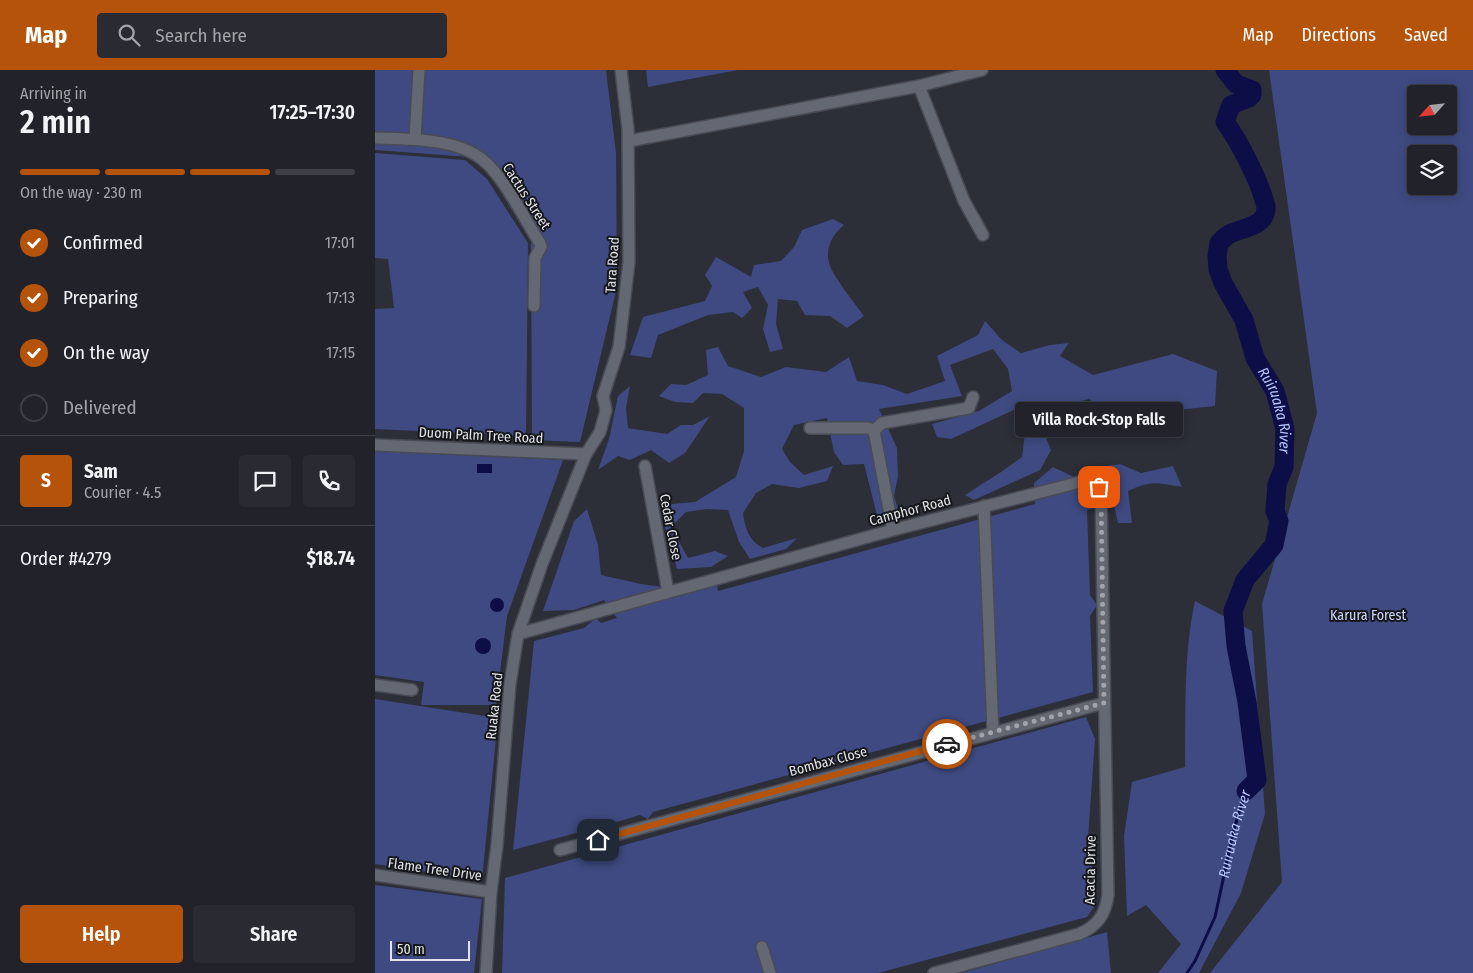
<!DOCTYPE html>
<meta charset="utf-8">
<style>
:root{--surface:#21222a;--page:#292a32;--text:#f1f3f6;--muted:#a2a4a8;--line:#3e3f47;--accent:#b45309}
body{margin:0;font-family:"Fira Sans Condensed",sans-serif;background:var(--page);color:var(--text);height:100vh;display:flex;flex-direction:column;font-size:19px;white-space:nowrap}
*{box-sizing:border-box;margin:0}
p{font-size:16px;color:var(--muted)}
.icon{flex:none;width:28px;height:28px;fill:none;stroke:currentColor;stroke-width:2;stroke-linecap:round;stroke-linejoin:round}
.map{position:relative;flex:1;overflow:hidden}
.sheet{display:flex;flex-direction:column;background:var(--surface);width:375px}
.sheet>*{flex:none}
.needle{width:32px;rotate:243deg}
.fabs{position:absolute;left:1032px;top:15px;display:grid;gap:10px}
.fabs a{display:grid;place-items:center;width:50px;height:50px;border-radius:5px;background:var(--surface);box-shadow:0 2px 12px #0003,0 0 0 1px var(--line);font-size:25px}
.scale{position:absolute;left:15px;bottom:12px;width:80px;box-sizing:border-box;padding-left:5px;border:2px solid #e1e3e9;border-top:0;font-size:14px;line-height:18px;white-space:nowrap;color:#e1e3e9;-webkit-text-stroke:4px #15171b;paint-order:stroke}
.pin{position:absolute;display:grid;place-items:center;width:42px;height:42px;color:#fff;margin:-21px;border-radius:10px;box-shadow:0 2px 8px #0006}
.courier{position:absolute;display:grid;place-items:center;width:50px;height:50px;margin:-25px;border:4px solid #b45309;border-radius:50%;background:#fff;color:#222;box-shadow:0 1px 6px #0007}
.bubble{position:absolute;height:35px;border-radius:5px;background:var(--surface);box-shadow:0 2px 12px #0003,0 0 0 1px var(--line);font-size:16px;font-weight:600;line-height:35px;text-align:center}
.headline em{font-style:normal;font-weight:600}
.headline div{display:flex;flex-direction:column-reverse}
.headline{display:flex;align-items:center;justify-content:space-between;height:85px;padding:0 20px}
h1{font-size:32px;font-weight:600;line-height:38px}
.bar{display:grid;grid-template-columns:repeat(4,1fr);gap:8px 5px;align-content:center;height:60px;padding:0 20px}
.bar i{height:6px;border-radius:4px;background:var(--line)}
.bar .on{background:var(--accent)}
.bar p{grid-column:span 4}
.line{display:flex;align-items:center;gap:12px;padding:0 20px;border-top:1px solid var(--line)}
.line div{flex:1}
.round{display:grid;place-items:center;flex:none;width:52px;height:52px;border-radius:5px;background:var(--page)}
ol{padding:0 20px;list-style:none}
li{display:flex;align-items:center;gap:15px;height:55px}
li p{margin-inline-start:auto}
li .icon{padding:5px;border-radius:50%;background:var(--accent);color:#fff;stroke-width:4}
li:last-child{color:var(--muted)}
li i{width:28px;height:28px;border:2px solid var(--line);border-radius:50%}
.cta{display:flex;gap:10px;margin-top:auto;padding:10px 20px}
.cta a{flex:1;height:58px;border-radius:5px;background:var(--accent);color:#fff;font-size:20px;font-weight:600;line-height:58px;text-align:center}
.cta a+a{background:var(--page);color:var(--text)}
header{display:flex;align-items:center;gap:30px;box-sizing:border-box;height:70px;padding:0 25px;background:var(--accent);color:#fff}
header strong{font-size:24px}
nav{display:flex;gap:28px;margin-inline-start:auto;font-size:18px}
.search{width:350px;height:45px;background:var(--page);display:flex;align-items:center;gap:12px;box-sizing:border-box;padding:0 18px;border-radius:5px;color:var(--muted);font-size:19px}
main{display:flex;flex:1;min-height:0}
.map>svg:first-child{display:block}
</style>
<header>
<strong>Map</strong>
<div class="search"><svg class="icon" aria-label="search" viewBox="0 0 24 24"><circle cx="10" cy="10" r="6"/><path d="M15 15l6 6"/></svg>Search here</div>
<nav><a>Map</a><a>Directions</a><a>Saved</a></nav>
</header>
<main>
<section class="sheet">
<div class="headline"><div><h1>2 min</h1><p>Arriving in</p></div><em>17:25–17:30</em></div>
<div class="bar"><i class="on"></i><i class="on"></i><i class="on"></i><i></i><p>On the way · 230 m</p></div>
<ol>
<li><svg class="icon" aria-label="check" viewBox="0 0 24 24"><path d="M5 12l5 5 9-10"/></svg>Confirmed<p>17:01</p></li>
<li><svg class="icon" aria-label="check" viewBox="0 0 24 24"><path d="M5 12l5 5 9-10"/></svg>Preparing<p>17:13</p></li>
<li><svg class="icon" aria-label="check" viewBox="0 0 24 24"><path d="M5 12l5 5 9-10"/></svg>On the way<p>17:15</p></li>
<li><i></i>Delivered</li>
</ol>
<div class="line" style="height:90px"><b class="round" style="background:var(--accent);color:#fff">S</b><div><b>Sam</b><p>Courier · 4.5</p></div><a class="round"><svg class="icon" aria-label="chat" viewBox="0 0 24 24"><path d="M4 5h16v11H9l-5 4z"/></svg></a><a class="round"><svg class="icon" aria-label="phone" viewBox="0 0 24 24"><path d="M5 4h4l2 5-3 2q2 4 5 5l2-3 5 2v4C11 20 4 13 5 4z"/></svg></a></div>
<div class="line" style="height:65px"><div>Order #4279</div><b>$18.74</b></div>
<div class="cta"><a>Help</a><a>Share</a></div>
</section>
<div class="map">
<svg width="1098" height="903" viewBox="0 0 1098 903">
<rect width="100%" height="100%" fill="#2c2e38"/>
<g fill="#3e4a81" fill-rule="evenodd">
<path d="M0,0h231l10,83 1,134 -37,155 -48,-2 -1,-198 -41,-68 -21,-17 -94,-7z"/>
<path d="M271,0h92l-90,17z"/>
<path d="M894,0h204v903h-263l72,-91 -20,-278 55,-191zM1041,24h33v32h-33zM1041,84h33v32h-33z"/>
<path d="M0,83l90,7 22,19 41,64 -2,193 -151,-7v-120l19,-1 -6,-49 -13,-1z"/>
<path d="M458,149l11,6c-11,9 -19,22 -15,38 3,12 27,42 35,53l-17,12 -17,-12 -25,-1 -8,-14 -19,-2 -2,25 7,25 -13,3 -7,-23 5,-24 -10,-18 -15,5 9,16 -10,10 -9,-6 -25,3 -50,20 -7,23 -21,-3 13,-38 62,-16 7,-15 -7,-11 11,-18 35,20 3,-12 27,-4 13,-14 8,-17z"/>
<path d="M610,251l17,19 19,13 29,-8 19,-2 -9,13 33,19 80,-21 44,17 -2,35 -47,5 -34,-3 -15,12 -30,-21 -29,8 -21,13 12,30 -11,20 -66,30 -9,-5 36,-23 21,-15 4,-31 -8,-18 -67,31 -14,-2 -5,-13 47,-13 33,-20 -4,-22 -15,-20 -43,16 12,31 -83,13 18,39 1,28 -4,20 5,16 -22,3 -13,-51 -21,1 -9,-13 -7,-34 -33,7 -12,24 8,13 14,13 29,-9 -6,15 -28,7 -27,-4 -16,9 -13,20c2,15 6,28 20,35l34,-10 -11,11 -36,10 -11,-17 -11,-32 -21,-1 -21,3 -15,15 17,31 27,-7 13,5 -17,11 -34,2 -15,-52 10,-13 23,-2 41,-25 8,-26v-43l-22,-14 -19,-1 -10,10 -18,-1 -16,-6 12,-12 15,1 22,-10 -2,-25 12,-3 10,19 33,11 25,-10 40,5 23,-15 8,24 26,4 24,9 38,-13 -8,-25 41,-21z"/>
<path d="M255,316l-4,22 2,20 39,6 14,-9h12l17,-9 -25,37 -16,10 -18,-13 -21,10 -12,-4 -20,14 11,-31 9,-43z"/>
<path d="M0,381l188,9 -56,156 -11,89h-75l3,-23 -49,-7z"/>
<path d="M745,394l21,9 32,-7 9,21c-26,-4 -30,-7 -54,4l4,32h-14l-7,-29 -17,14 -7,2 3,85 7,10 -7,11 3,76 -147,40 -1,5 -10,-2 -282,77 -5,7 -8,-4 -37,11v6l-27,1 -63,17 21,-209 50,-13 12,-10 5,5 16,-5 -13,-18 -30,10 -31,1 31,-90 13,-12 11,36 3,30 40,9 50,7 26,-7 1,7 317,-87 -1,-21 19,-16 21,10 16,-8z"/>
<path d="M820,531l57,30 13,183 -24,79 -42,80h-41l23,-29 -35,-39 -19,11 -3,-80 8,-54 53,-15c1,-56 -2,-111 10,-166z"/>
<path d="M0,629l123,19 -16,162 -107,-16z"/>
<path d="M711,647l9,22 -7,99 8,66 -9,13 -209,56h-376l3,-95z"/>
<path d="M0,815l107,14 -8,74h-99z"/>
<path d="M732,862l4,41h-149z"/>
</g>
<g fill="#0d0e47">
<rect x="102" y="394" width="15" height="9"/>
<circle cx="122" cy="535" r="7"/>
<circle cx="108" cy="576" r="8"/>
</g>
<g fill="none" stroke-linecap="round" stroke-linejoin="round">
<path stroke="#0d0e47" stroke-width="3" id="s1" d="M812,903l8,-12 20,-44 19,-88 12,-38"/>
<path stroke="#0d0e47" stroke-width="19" id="s2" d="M850,0l11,14 16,6v5l-3,3 -18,7 -6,17c14,19 34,58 40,81 2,5 1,10 -2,15 -7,10 -25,11 -35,17 -3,2 -6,5 -9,8l-2,13 1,13 5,14 21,37 11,38 20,33 10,38 -1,38 -7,17 -2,27 4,10 -5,24 -29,35 -12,31 3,35 11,56 10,78 -11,11"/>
<g stroke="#494b54" stroke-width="14">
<g id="minor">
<path d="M544,16l45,115 19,34"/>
<path d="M0,68c33,1 81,0 108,22 21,17 42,60 57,83l1,4 -6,11 -1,48"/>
<path d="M40,69l4,-69"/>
<path d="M254,71l290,-55 63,-16"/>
<path d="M435,358h58l6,3 19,99"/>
<path d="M499,361l8,-8 87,-15 4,-11"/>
<path d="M0,375l211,9"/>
<path d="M270,396l23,126"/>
<path d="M609,436l9,226"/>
<path d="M143,564l375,-104 195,-50 8,3 5,10 7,402c-3,21 -11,31 -29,39l-145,39"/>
<path d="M0,615l37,5"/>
<path d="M185,780l544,-147"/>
<path d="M0,805l116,17"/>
<path d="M387,877l8,26"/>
<path d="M111,903l5,-81 6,-47 13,-161 8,-50 24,-70 44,-110 14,-22 6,-22 -3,-14 16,-49 10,-85 -1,-133 -7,-59"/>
</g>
</g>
<use href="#minor" stroke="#646873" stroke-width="11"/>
</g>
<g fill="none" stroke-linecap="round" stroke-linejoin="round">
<path stroke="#a2a4ab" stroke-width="5" stroke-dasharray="0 9" d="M572,674l157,-41 -3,-210 -2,-6"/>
<path stroke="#b45309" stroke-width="6" d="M223,770l349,-96"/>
</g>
<g text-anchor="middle" stroke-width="4" stroke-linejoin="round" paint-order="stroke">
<g font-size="14" fill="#e1e3e9" stroke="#15171b">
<text transform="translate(152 126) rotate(57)" y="5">Cactus Street</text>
<text transform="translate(237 195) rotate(-86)" y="5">Tara Road</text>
<text transform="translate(106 365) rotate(3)" y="5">Duom Palm Tree Road</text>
<text transform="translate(535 440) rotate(-15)" y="5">Camphor Road</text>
<text transform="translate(296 457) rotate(79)" y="5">Cedar Close</text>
<text transform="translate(119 636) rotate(-84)" y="5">Ruaka Road</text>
<text transform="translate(453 691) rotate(-15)" y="5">Bombax Close</text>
<text transform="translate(60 799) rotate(8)" y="5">Flame Tree Drive</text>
<text transform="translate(715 800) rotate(-89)" y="5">Acacia Drive</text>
</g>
<g font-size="14" fill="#cdd8fd" stroke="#15171b">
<text x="993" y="550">Karura Forest</text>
</g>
<g font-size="15" font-style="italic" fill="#b6c5fd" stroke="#15171b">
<text dy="5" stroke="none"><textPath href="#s2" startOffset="420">Ruiruaka River</textPath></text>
<text dy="5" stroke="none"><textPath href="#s1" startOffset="148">Ruiruaka River</textPath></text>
</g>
</g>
</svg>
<div class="fabs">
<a><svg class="needle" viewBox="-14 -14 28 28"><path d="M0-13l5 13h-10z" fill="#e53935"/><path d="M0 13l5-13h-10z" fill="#a2a4a8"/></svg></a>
<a><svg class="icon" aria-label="layers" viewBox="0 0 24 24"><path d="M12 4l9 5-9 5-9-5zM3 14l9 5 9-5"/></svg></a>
</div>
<div class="scale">50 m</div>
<div class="pin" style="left:724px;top:417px;background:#ea580c"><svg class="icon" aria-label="bag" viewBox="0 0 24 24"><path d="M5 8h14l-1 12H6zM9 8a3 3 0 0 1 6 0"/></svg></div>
<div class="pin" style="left:223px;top:770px;background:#1f2937"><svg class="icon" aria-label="home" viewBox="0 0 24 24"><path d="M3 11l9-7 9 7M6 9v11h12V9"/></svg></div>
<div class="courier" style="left:572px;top:674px"><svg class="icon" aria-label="car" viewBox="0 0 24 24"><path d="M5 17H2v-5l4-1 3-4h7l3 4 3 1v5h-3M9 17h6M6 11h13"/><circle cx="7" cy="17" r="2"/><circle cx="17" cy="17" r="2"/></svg></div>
<div class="bubble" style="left:640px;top:332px;width:168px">Villa Rock-Stop Falls</div>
</div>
</main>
